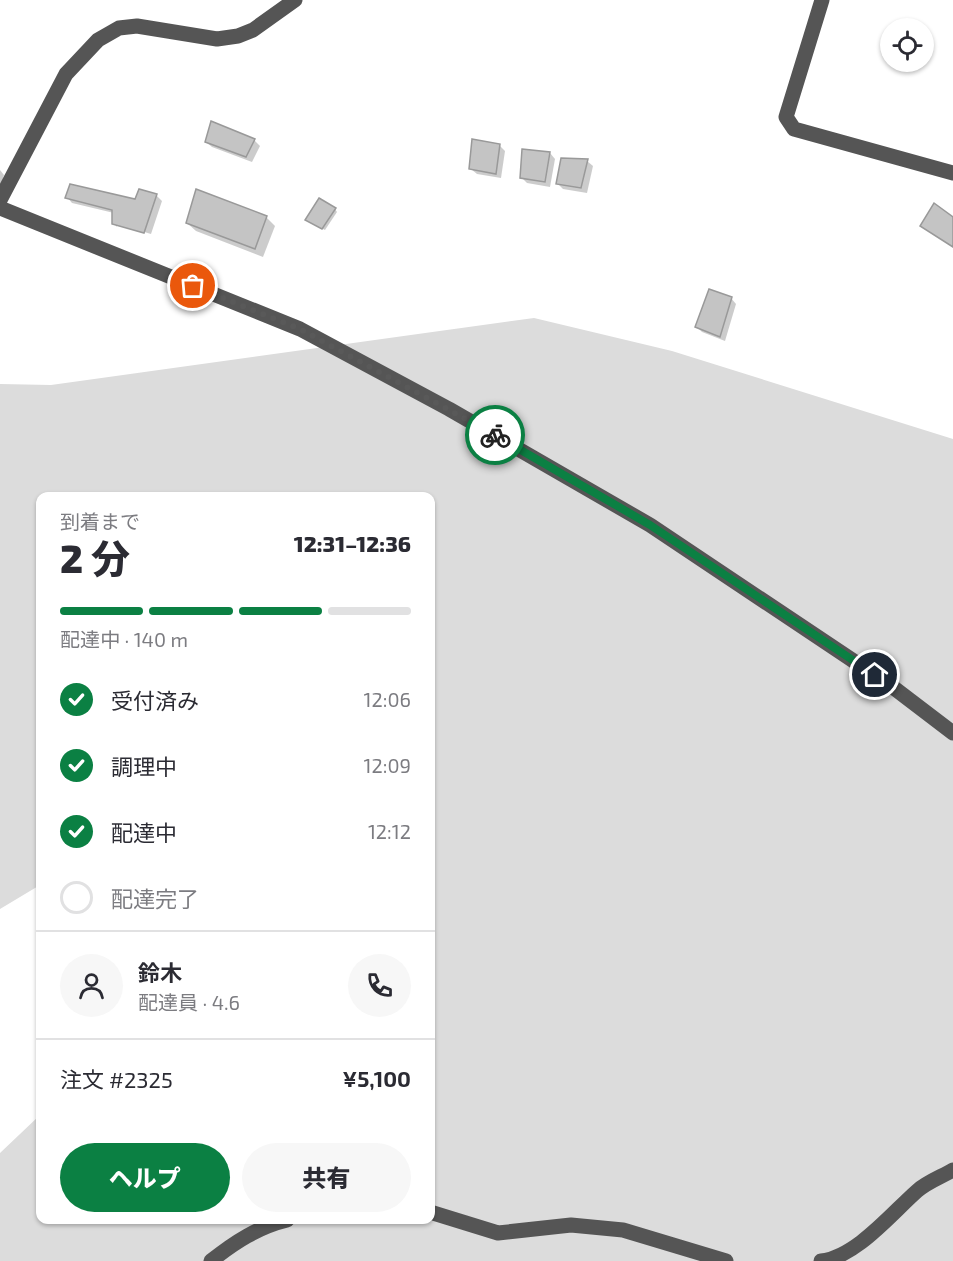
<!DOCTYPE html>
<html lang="ja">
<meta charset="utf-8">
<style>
:root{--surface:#fff;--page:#f7f7f7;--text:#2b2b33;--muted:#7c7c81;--line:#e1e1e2;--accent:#0b8043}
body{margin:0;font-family:"Exo 2","Noto Sans JP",sans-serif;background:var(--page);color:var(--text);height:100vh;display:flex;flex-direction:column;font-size:22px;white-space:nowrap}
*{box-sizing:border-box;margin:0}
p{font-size:20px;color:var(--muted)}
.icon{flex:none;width:33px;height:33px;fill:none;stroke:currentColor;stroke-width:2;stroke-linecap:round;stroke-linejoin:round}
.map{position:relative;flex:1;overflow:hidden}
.side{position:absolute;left:36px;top:492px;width:399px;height:732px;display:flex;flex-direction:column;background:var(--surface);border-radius:12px;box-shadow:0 2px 4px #0004}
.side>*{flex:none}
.buttons{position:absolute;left:880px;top:18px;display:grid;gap:12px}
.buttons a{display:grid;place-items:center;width:54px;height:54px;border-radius:50%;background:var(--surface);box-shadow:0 2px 4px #0004;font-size:30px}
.pin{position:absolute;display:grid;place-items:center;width:51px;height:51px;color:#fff;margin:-26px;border:3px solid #fff;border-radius:50%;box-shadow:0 2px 6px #0007}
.courier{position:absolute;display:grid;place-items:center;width:60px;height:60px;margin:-30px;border:4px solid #0b8043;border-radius:50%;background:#fff;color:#222;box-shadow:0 2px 8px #0007}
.overview em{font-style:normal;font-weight:800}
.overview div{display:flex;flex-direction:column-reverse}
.overview{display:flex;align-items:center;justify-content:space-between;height:102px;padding:0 24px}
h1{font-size:39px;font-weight:800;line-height:45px}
.bar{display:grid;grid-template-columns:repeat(4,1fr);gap:9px 6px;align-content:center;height:72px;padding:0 24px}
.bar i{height:8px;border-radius:4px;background:var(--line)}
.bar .active{background:var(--accent)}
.bar p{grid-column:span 4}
.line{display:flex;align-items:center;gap:15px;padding:0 24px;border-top:2px solid var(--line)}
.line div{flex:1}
.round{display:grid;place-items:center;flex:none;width:63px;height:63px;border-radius:32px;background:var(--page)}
ol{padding:0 24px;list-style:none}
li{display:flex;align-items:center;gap:18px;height:66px}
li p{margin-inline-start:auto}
li .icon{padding:6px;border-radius:50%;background:var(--accent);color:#fff;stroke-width:4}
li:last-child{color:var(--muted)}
li i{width:33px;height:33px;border:3px solid var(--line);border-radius:50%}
.button{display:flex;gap:12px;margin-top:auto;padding:12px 24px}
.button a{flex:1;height:69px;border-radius:36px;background:var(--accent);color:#fff;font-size:24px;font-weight:800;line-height:69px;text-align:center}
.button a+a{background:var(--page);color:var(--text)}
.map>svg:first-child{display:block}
</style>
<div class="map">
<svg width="953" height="1261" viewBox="0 0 953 1261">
<rect width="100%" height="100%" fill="#fff"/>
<path fill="#dcdcdc" d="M534,318l138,33 281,88v822h-953v-108l40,-38v105h390v-724h-390v389l-40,24v-525l51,1z"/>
<g fill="#0003">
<path d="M254,140l6,6 -8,16 -40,-15 -6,-5z"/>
<path d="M499,145l6,6 -4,27 -24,-4 -6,-5z"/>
<path d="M550,153l5,6 -5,28 -23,-4 -6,-6z"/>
<path d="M587,161l6,5 -6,27 -24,-4 -5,-5z"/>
<path d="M0,170l4,5 -4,14z"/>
<path d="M156,195l6,6 -11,33 -34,-10v3l-3,-4v-10l-42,-10 -5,-6 68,4z"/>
<path d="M335,209l2,3 -12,18 -16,-8z"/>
<path d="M266,217l9,9 -12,31 -67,-26 -9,-8z"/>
<path d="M731,298l5,6 -11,37 -23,-9 -5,-5z"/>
</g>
<g fill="#c4c4c4" stroke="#999" stroke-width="1.5">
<path d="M211,121l44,18 -9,18 -41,-15z"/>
<path d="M472,139l28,5 -4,30 -27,-5z"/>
<path d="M522,149l28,3 -5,30 -25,-4z"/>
<path d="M561,158l27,1 -7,29 -25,-4z"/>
<path d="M70,184l65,15 4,-10 18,5 -13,39 -32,-9v-14l-47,-12z"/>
<path d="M196,189l71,27 -12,33 -69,-26z"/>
<path d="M319,198l17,10 -14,21 -17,-9z"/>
<path d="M934,203l19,14v30l-33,-21z"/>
<path d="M709,289l23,8 -12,40 -25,-10z"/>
</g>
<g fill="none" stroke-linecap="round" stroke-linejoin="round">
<g stroke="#555" stroke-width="15">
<path d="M822,0l-36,117 8,12 159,44"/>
<path d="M0,200l66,-126 32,-34 21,-12 18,-2 80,13 21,-3 15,-6 42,-30"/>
<path d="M0,208l300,121 149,80 201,116 244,163 59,45"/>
<path d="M430,1212l68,21 73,-8 52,5 103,31"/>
<path d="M211,1261c24,-19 47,-34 76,-41"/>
<path d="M821,1261c35,-4 70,-47 96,-70 10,-9 24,-14 36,-21"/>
</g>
</g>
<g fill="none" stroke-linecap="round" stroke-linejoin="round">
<path stroke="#595959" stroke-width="6" stroke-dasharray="0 10.8" d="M193,286l107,43 195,106"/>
<path stroke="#0b8043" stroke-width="8" d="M495,435l155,90 225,150"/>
</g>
</svg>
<div class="buttons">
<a><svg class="icon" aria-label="locate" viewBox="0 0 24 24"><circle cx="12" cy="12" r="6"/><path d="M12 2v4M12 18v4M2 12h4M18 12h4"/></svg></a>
</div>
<div class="pin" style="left:193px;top:286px;background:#ea580c"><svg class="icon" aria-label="bag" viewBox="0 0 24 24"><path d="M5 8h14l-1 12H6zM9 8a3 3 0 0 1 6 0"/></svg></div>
<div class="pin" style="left:875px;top:675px;background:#1f2937"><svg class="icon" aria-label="home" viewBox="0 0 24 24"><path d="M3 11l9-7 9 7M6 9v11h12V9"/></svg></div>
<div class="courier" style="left:495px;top:435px"><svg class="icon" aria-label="bike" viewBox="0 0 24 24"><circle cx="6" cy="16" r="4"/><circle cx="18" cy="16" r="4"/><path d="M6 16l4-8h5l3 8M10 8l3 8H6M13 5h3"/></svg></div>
<section class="side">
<div class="overview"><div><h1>2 分</h1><p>到着まで</p></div><em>12:31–12:36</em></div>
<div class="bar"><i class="active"></i><i class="active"></i><i class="active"></i><i></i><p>配達中 · 140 m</p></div>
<ol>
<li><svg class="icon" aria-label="check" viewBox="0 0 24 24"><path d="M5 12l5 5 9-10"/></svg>受付済み<p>12:06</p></li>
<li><svg class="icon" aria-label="check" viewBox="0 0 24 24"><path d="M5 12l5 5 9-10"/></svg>調理中<p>12:09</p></li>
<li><svg class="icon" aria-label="check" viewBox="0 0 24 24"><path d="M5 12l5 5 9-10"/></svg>配達中<p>12:12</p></li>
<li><i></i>配達完了</li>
</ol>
<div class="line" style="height:108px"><a class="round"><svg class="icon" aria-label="person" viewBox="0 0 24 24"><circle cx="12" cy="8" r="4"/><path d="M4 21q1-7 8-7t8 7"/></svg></a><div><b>鈴木</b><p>配達員 · 4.6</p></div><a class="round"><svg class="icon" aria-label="phone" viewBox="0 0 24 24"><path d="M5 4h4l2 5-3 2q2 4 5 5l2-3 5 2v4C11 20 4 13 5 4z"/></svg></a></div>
<div class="line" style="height:78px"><div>注文 #2325</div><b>¥5,100</b></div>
<div class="button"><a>ヘルプ</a><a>共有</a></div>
</section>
</div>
